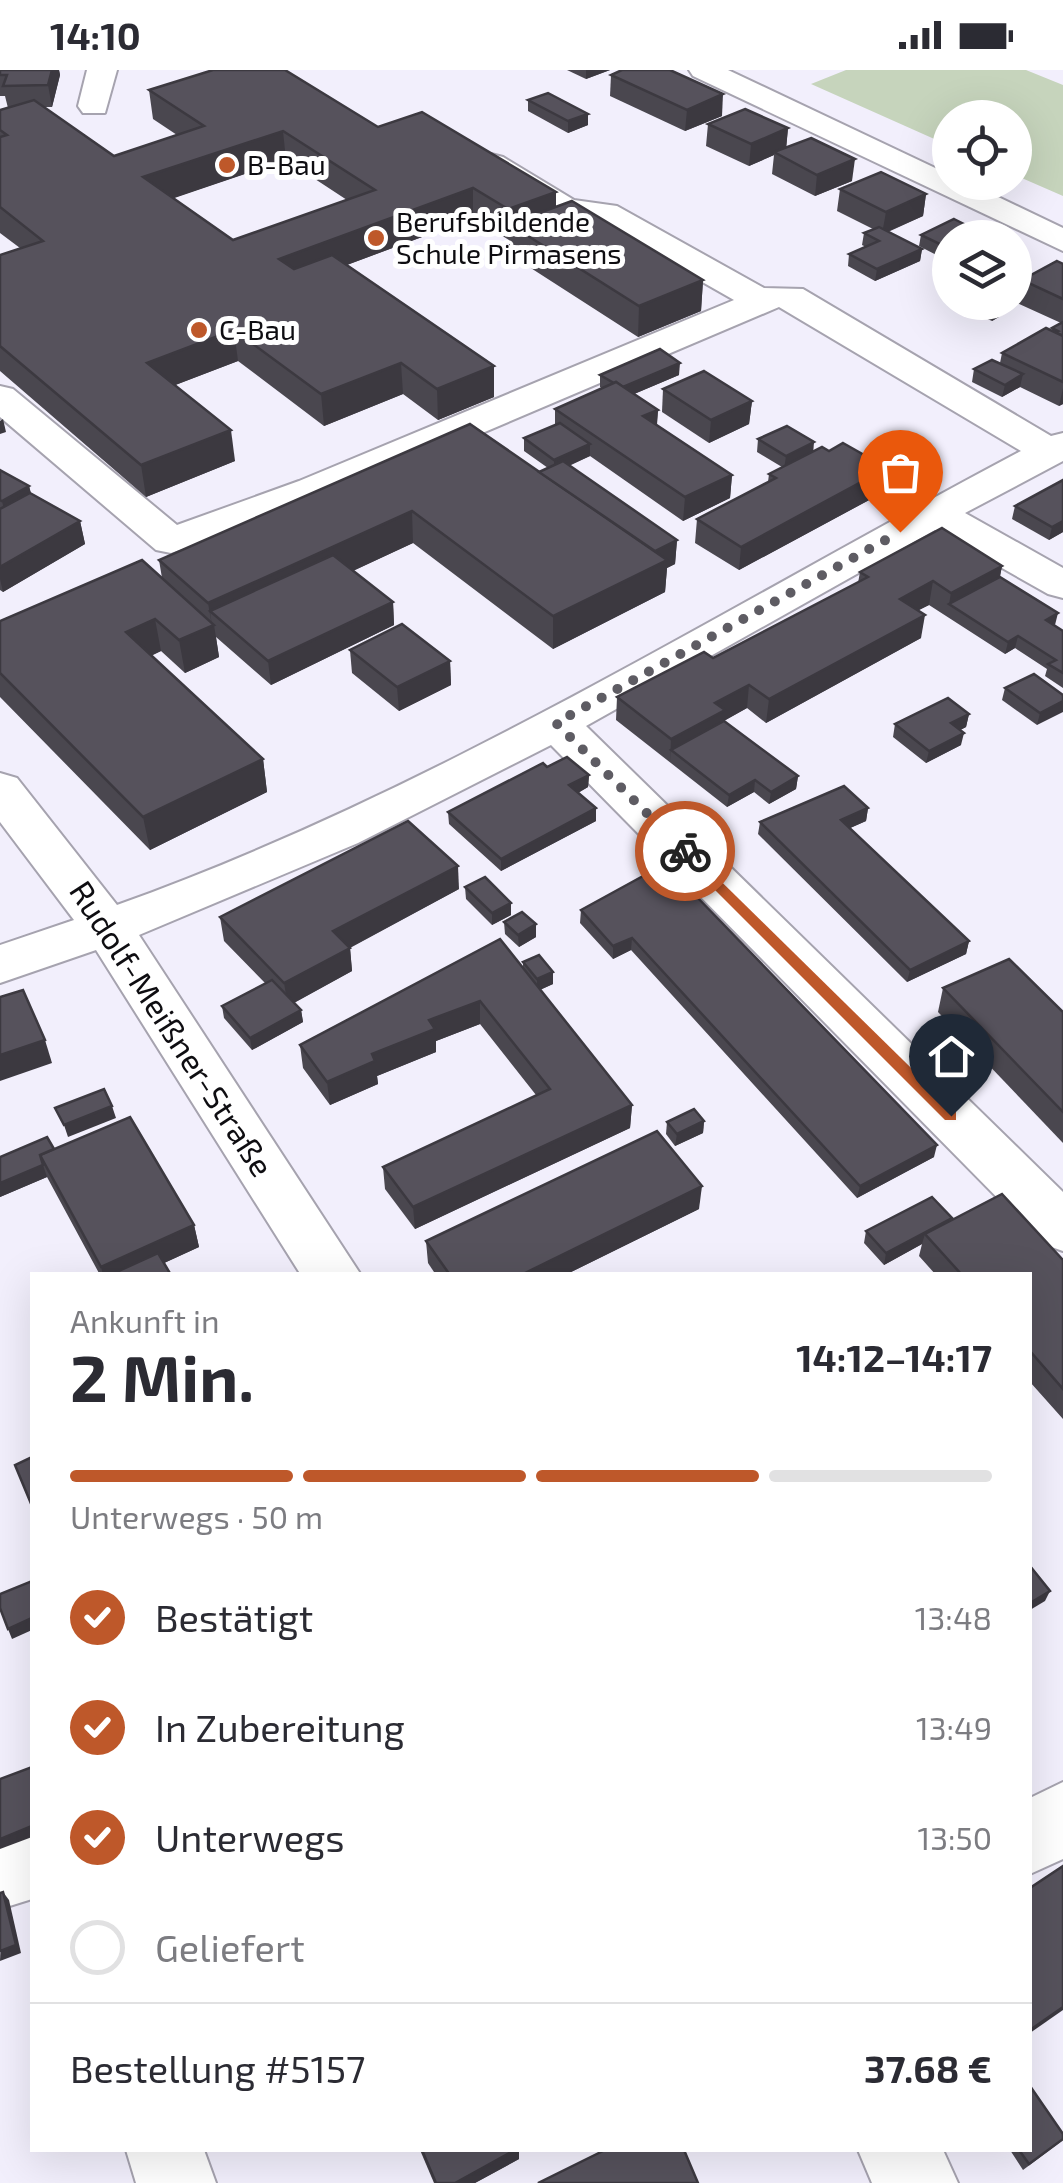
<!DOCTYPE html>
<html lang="de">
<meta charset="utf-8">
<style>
:root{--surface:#fff;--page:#f7f7f7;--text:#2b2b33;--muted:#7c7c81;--line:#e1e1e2;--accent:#be582a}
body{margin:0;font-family:"Exo 2",sans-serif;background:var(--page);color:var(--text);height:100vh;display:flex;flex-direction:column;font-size:38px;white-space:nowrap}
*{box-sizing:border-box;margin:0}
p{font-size:32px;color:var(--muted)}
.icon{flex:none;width:55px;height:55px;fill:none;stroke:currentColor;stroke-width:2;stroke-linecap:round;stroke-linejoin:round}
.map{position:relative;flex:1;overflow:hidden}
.drawer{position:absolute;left:30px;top:1202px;width:1002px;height:880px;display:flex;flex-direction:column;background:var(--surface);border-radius:0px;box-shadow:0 10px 40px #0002}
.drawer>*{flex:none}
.fabs{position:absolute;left:932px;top:30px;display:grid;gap:20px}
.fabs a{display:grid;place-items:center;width:100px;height:100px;border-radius:50%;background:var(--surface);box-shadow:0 10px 40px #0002;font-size:50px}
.pin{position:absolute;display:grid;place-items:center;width:85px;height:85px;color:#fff;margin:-102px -42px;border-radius:50% 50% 50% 0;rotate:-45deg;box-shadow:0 0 10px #0007}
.pin .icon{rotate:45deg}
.courier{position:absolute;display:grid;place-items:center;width:100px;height:100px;margin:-50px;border:8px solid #be582a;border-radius:50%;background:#fff;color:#222;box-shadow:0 2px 12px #0007}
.summary em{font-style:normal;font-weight:700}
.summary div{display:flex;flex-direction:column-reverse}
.summary{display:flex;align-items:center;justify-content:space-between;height:170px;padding:0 40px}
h1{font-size:65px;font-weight:700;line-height:75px}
.bar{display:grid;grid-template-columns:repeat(4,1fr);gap:15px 10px;align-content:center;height:120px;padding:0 40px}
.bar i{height:12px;border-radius:8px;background:var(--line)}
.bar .on{background:var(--accent)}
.bar p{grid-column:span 4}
.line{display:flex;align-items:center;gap:25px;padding:0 40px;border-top:2px solid var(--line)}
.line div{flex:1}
ol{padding:0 40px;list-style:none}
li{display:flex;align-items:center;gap:30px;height:110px}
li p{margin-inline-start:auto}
li .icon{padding:10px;border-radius:50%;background:var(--accent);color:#fff;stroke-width:4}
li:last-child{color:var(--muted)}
li i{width:55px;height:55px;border:5px solid var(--line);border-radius:50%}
.status{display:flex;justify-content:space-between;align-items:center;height:70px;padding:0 50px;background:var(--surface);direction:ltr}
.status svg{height:28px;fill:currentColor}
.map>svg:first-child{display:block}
</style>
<div class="status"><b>14:10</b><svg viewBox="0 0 49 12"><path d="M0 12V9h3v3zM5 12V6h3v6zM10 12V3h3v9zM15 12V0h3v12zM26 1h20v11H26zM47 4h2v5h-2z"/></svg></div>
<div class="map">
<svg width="1063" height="2113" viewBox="0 0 1063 2113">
<rect width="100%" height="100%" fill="#f2effc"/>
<path fill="#c6d4bc" d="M846,0h180l37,15v111l-48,-21v-57h-65v28l-139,-62z"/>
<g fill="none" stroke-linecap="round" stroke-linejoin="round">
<g stroke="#a6a3af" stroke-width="4">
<g id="minor">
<path d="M87,0h30l-12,43h-22l-5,-7z"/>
<path d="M689,0h39l222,105v7h17l96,46v23l-370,-175z"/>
<path d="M491,84l12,3 71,43 43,6 147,82 39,1 248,147 12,-3v28l-98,52 98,55v30l-15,-4 -113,-64 -349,196 477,466v59l-20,-7 -492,-499 -193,98 -219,92 222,340h-60l-205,-325 -96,33v-38l74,-25 -74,-98v-49l17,5 100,127c319,-114 607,-297 904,-454l-242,-144 -452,192 -156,54 -15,-3 -156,-133v-31l13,3 164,136 122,-44 435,-181 -137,-78 -43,-6 -75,-45 -4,-7 4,-7z"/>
<path d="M1063,1712v77l-33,15v-76z"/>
<path d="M32,1757v72l-32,10v-72z"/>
<path d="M126,2080h78l12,33h-80z"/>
<path d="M858,2080h85l15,33h-86z"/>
</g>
</g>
<use href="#minor" fill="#fff" fill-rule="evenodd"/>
</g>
<g fill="#4a474f" fill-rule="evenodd">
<path d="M0,0h59l1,5 -8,32h-8l70,49 63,-21 -24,-16 -4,-29 229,37 178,80 147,73 -2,31 -63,26 -129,-83v-14l-36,-22 -126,47 147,101v31l-56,23 -35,-26 -79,32 -86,-65 -63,24 60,76 -89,36 -146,-126v-116l20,-7 -20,-15v-123l8,-2 -3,-12h-5zM286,90l61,40 -114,40 -60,-42z"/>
<path d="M567,0h43l-24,9z"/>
<path d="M611,5l111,41 -37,15 -75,-35z"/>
<path d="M528,30l60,25 -20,8 -40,-22z"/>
<path d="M708,54l80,4 -2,20 66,33 -37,15 -43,-22 2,-19 -25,11 -43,-20z"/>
<path d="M840,119l86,5 -3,22 -35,16 34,17 -2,12 -45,20 -27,-15 1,-12 17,-7 -4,-2 2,-12 9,-4 -36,-18z"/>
<path d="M921,165l29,3v24l-31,-16z"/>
<path d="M1063,194v140l-4,2 -39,-19 -18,10 -30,-15 2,-13 26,-6 2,-10 50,-22v-3l9,-5 -44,-20 5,-23z"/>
<path d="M959,232h50l-2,10 -15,9 -34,-15z"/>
<path d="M600,305h79l-45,19 24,16 -1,15 75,50 -2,23 -47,23 -93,-65 -21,10 108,74 -2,24 -8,4 -2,24 -112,57 -140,-106 -60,28 40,31 1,23 -123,60 -55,-48 3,20 -34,16 -24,-22 -10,5 112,103 4,33 -117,58 -150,-153v-76l162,-43 -3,-18 380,-88 9,-4 -24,-17v-13l31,-13v-16l47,-21 -2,-1z"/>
<path d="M663,319l89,12 -3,23 -40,19 -47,-31z"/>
<path d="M758,369l55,12 71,41 -145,78 -44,-27 2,-24 71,-37 1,-8 13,-7 -25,-15z"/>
<path d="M0,400l29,16 2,7 49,28 5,23 -82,48 -3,-2z"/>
<path d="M1063,410v52l-14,8 -37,-21 3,-13z"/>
<path d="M1002,496l-2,11 55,49 8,5v57l-18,-12 2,-7 -32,-21 -10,6 -76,-49 -11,5 3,28 -155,85 -19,-15 -23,13 74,55 -2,13 -27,15 -15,-12 -27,15 -111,-87 1,-23 96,-39 145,-75 2,-11z"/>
<path d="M350,580l100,11 1,24 -52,26 -47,-38z"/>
<path d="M1005,618l58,7 -26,30 -35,-25z"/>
<path d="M969,644l-3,13 -6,3 1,15 -35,18 -33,-26 2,-13z"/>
<path d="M547,697l42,8 -1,12 -10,6 18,28 -95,50 -52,-47 -1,-12z"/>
<path d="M868,738l-2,13 -16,7 119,113 -3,13 -59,28 -149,-148 2,-12z"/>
<path d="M665,794l269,293 -77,41 -226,-248 -18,9 -33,-36 1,-13z"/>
<path d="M465,817l46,28 -19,10 -26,-26z"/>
<path d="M459,819l-109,59 2,23 -58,32 7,7 2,12 -51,28 -28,-32 -2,-12 43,-23 -41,-42 -4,-24z"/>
<path d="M504,852l32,15 -17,10 -14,-13z"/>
<path d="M523,892l30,10v12l-13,6 92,115 -2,23 -215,101 -30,-40 -2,-22 153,-72 -56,-71 -44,17v11l-59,24 1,8 -48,21 -27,-37 -3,-23 223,-76z"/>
<path d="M943,918l120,24v131l-125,-131z"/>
<path d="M704,1051l-1,12 -28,13 -9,-12 1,-12z"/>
<path d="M54,1079l140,76 5,22 -35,16 7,12h-71l-53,-98 -47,20v-40z"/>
<path d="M699,1139l-134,66h-129l-8,-12 -2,-22z"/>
<path d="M952,1150l111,40v159l-33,-37v-107h-94l-17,-19 3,-12 -38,21 -20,-22 2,-12z"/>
<path d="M1063,2070l-40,30 -13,-20h20z"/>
<path d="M420,2080h99v9l-44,24h-41z"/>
</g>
<g fill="#3c3940">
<path d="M52,0h7l1,5 -8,32 -4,-22z"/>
<path d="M586,0h24l-24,9z"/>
<path d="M723,24l-1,22 -37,15 2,-21z"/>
<path d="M588,44v11l-20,8v-12z"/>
<path d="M788,58l-2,22 -12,2v3l-25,11 2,-22z"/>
<path d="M283,61l3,29 -138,47 -5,-30z"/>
<path d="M855,89l-3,22 -37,15 2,-21z"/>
<path d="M473,118v30l-191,71 -3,-30z"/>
<path d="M556,122v30l-47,2 -1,16v-31z"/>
<path d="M926,124l-3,22 -41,18 4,-22z"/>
<path d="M922,179l-2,12 -45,20 2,-12z"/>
<path d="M1023,182l-3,12 -5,3v-11z"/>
<path d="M703,210l-2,31 -63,26 1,-31z"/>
<path d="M1006,232h3l-2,10 -15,9 2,-12z"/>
<path d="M234,260l4,31 -86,33 -5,-31z"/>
<path d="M401,293l2,31 -79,32 -3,-32z"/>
<path d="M680,293l-1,12 -59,25 1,-12z"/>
<path d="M494,296v31l-56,23 -1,-31z"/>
<path d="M1023,304l-3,13 -18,10 3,-12z"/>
<path d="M1063,318v16l-4,2z"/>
<path d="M752,331l-3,23 -40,19 2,-23z"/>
<path d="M658,340l-2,23 -13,-17z"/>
<path d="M3,349l3,13 -6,2v-13z"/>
<path d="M231,360l4,31 -89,36 -5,-32z"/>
<path d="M814,372l-1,13 -29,14 2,-13z"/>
<path d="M590,374v12l-36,16v-12z"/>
<path d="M887,398l-3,24 -145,78 2,-23z"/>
<path d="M732,405l-2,23 -47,23 2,-24z"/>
<path d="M29,416l3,13 -27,15 -3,-13z"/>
<path d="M412,441l1,32 -184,85 -19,-17 2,15 -4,-23z"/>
<path d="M80,451l5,23 -82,48 -3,-13v-12z"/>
<path d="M1063,451v11l-14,8 3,-13z"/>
<path d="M677,470l-2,24 -8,4 -2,24 -112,57v-33l93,-61z"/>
<path d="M1002,496l-5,23 -48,15 2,-11z"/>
<path d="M933,511l-4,24 -33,17 4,-23z"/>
<path d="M393,532l1,23 -123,60 -3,-24z"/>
<path d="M1058,543l-3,12 -9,-5z"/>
<path d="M925,545l-4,23 -155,85 3,-24z"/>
<path d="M155,549l6,32 -29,13 -6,-32z"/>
<path d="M214,555l5,32 -34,16 -6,-33z"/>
<path d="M1018,566l-3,12 -10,6 3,-12z"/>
<path d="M450,591l1,24 -52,26 -2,-24z"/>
<path d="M749,615l-2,23 -76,42 -1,13 1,-24 44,-36z"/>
<path d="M1063,631v11l-26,13 3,-12z"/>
<path d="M969,644l-3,13 -17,9 2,-13z"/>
<path d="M964,663l-3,12 -35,18 3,-12z"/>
<path d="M263,689l4,33 -117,58 -7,-33z"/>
<path d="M589,705l-1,12 -19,11v-13z"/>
<path d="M798,706l-2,13 -27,15 2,-12z"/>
<path d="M755,710l-1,12 -27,15 2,-12z"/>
<path d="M596,738v13l-95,50v-12z"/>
<path d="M868,738l-2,13 -27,12 2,-13z"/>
<path d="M458,796l1,23 -123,66 -3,-24z"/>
<path d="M511,833v12l-19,10v-12z"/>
<path d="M536,854v13l-17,10 -1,-12z"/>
<path d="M632,868l-1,12 -18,9v-13z"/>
<path d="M969,871l-3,13 -59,28 3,-12z"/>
<path d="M350,878l2,23 -64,35 -4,-23z"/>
<path d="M553,902v12l-16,7v-12z"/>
<path d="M480,931v23l-44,17v11l-59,24 1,8 -48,21 -3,-23 102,-62z"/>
<path d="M301,940l2,12 -51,28 -2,-12z"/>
<path d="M45,970l7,23 -52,18v-26z"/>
<path d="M632,1035l-2,23 -215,101 -2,-22z"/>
<path d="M112,1036l4,12 -48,19 -4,-12z"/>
<path d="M704,1051l-1,12 -28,13 2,-12z"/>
<path d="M937,1075l-3,12 -77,41 3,-12z"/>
<path d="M43,1095l4,12 -47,20v-14z"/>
<path d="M702,1116l-3,23 -134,66h-44z"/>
<path d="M952,1148l-27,16 -3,10 -38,21 2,-12z"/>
<path d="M194,1155l5,22 -61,28h-35l-2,-8z"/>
<path d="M1050,1521l-5,10 -15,9v-7z"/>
<path d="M32,1548v12l-20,9 -4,-10z"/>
<path d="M32,1756v11l-32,12v-10z"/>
<path d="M3,1822l6,8 12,53 -21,8z"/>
<path d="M1063,1937v3l-33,23v-3z"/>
<path d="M515,2080h4v9l-44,24h-20z"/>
</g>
<g fill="#56525c" stroke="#3c3940" stroke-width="2.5" fill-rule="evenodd">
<path d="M0,0h52l-4,15 -45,1 4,-11h-7z"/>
<path d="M213,0h72l93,57 44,-15 134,80 -48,17 -35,-21 -194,71 15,10 38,-14 162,111 -57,23 -36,-26 -80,31 -87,-64 -87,33 84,67 -90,35 -141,-119v-91l43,-14 -43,-34v-70l7,-2 -7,-5v-20l34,-10 80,56 90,-30 -55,-36zM283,61l92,59 -142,50 -90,-63z"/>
<path d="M622,0h48l53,24 -36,16 -76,-35z"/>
<path d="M548,23l40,21 -20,7 -40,-21z"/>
<path d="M745,39l43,19 -37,16 -43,-20z"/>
<path d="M811,68l44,21 -38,16 -43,-23z"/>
<path d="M881,102l45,22 -40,18 -46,-23z"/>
<path d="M572,131l131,79 -64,26 -130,-82z"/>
<path d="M954,149l38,19h-42v11l-29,-14z"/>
<path d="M879,157l43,22 -45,20 -28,-15 30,-13 -15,-8z"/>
<path d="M1057,191l6,3v35l-41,-19z"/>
<path d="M980,232h26l-12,7z"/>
<path d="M1063,252v14l-8,-4 3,-1 -6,-3z"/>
<path d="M1046,258l17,8v46l-61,-29z"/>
<path d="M660,279l20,14 -57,24 -7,-5 -2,1 -14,-8z"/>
<path d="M992,290l31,14 -18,11 -31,-16z"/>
<path d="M704,301l48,30 -41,19 -48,-31z"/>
<path d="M616,312l42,28 -15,6 89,59 -47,22 -130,-88z"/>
<path d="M560,353l30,21 -36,16 -30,-22z"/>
<path d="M470,354l197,136 -114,56 -141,-105 -204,92 -49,-43z"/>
<path d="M787,356l27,16 -28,14 -28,-17z"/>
<path d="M843,373l44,25 -146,79 -44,-28 79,-41 -7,-4 53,-27 7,4z"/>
<path d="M563,391l114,79 -22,11 -116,-79z"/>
<path d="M0,400l29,16 -27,15 -2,-1z"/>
<path d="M1063,410v41l-11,6 -37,-21z"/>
<path d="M30,423l50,28 -80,46v-58z"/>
<path d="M942,458l60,38 -51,27 -18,-12 -33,18 25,16 -156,84 -20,-14 -34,18 10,7 -54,29 -54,-42 87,-45 9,6 155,-81 -8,-5z"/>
<path d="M333,485l60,47 -125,59 -58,-50z"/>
<path d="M142,490l72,65 -35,15 -24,-21 -29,13 137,127 -120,58 -143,-144v-52z"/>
<path d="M1000,507l58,36 -12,7 17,11v42l-15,-9 8,-4 -38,-24 -10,6 -59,-38z"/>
<path d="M402,554l48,37 -53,26 -47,-37z"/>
<path d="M1034,604l29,21v6l-23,12 -35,-25z"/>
<path d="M948,628l21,16 -18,9 13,10 -35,18 -34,-27z"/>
<path d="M724,651l74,55 -27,16 -16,-12 -26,15 -58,-45z"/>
<path d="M567,687l22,18 -20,10 27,23 -95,51 -53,-47 95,-49 4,4z"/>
<path d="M844,716l24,22 -27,12 128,121 -59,29 -150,-148z"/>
<path d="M408,751l50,45 -125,65 17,17 -66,35 -64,-66z"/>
<path d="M665,794l272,281 -77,41 -228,-248 -19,8 -32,-36z"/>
<path d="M485,807l26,26 -19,10 -27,-26z"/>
<path d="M522,842l14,12 -18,11 -14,-13z"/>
<path d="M500,869l132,166 -219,102 -30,-40 167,-78 -70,-88 -51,19 6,9 -63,25 3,7 -48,21 -27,-37z"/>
<path d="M539,885l14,17 -16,7 -14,-17z"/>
<path d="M1009,889l54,53v100l-120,-124z"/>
<path d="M272,910l29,30 -51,28 -28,-32z"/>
<path d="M23,920l22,50 -45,15v-58z"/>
<path d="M104,1019l8,17 -48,19 -9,-17z"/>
<path d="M694,1039l10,12 -27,13 -10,-12z"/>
<path d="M130,1047l64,108 -93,42 -61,-112z"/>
<path d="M657,1061l45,55 -181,89h-71l-24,-34z"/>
<path d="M47,1067l7,12 -14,6 3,10 -43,18v-26z"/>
<path d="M1002,1124l61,66v129l-33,-38v-76h-68l-37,-41z"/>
<path d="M932,1127l20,21 -66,35 -20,-22z"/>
<path d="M158,1183l13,22h-61z"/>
<path d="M32,1387v49l-17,-41z"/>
<path d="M1030,1496l20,25 -20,12z"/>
<path d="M32,1511v37l-24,11 -8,-21v-14z"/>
<path d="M32,1697v59l-32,13v-60z"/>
<path d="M1063,1796v141l-33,23v-142z"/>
<path d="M3,1822l13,53 -16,6v-58z"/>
<path d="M1030,2016l33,48v5l-34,25 -10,-14h11z"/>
<path d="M422,2080h93l-60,33h-19z"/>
<path d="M605,2080h79l14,33h-160z"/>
</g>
<path fill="#be582a" d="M685,776l271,266v8h-11l-265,-265v-7z"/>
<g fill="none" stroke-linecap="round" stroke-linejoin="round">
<path stroke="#5e5c63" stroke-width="10" stroke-dasharray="0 18" d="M685,781l-129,-128 344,-191"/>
</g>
<g fill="#be582a" stroke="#fff" stroke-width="4">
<circle cx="227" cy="95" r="10"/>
<circle cx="376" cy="168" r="10"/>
<circle cx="199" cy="260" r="10"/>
</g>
<g text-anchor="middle" stroke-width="10" stroke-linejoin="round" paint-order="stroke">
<g font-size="28" fill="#0e0d11" stroke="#fff" text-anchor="start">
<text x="247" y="105">B-Bau</text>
<text x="396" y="162">Berufsbildende<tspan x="396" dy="32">Schule Pirmasens</tspan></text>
<text x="219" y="270">C-Bau</text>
</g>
<g font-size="32" fill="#0e0d11" stroke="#fff">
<text transform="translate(171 959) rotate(57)" y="11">Rudolf-Meißner-Straße</text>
</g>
</g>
</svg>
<div class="fabs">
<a><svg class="icon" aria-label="locate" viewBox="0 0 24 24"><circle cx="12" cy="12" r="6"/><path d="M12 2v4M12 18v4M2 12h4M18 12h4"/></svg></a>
<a><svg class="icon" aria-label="layers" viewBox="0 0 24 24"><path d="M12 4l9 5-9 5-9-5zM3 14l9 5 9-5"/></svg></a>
</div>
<div class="pin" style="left:900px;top:462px;background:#ea580c"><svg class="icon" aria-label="bag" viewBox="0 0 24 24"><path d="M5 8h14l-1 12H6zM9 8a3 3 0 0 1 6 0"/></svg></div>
<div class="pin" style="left:951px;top:1046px;background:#1f2937"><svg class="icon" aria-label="home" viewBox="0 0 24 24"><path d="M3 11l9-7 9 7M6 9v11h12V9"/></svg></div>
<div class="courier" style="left:685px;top:781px"><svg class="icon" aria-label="bike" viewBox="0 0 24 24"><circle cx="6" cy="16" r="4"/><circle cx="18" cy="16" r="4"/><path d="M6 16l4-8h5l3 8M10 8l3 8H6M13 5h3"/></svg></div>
<section class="drawer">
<div class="summary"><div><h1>2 Min.</h1><p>Ankunft in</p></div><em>14:12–14:17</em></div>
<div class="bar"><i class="on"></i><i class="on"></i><i class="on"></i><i></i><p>Unterwegs · 50 m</p></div>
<ol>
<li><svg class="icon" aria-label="check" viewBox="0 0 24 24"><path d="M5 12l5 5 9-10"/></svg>Bestätigt<p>13:48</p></li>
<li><svg class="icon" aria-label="check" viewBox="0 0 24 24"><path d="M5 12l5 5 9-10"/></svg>In Zubereitung<p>13:49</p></li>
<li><svg class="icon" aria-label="check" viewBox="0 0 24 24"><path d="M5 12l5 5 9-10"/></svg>Unterwegs<p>13:50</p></li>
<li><i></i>Geliefert</li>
</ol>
<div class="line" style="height:130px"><div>Bestellung #5157</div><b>37.68 €</b></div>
</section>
</div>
